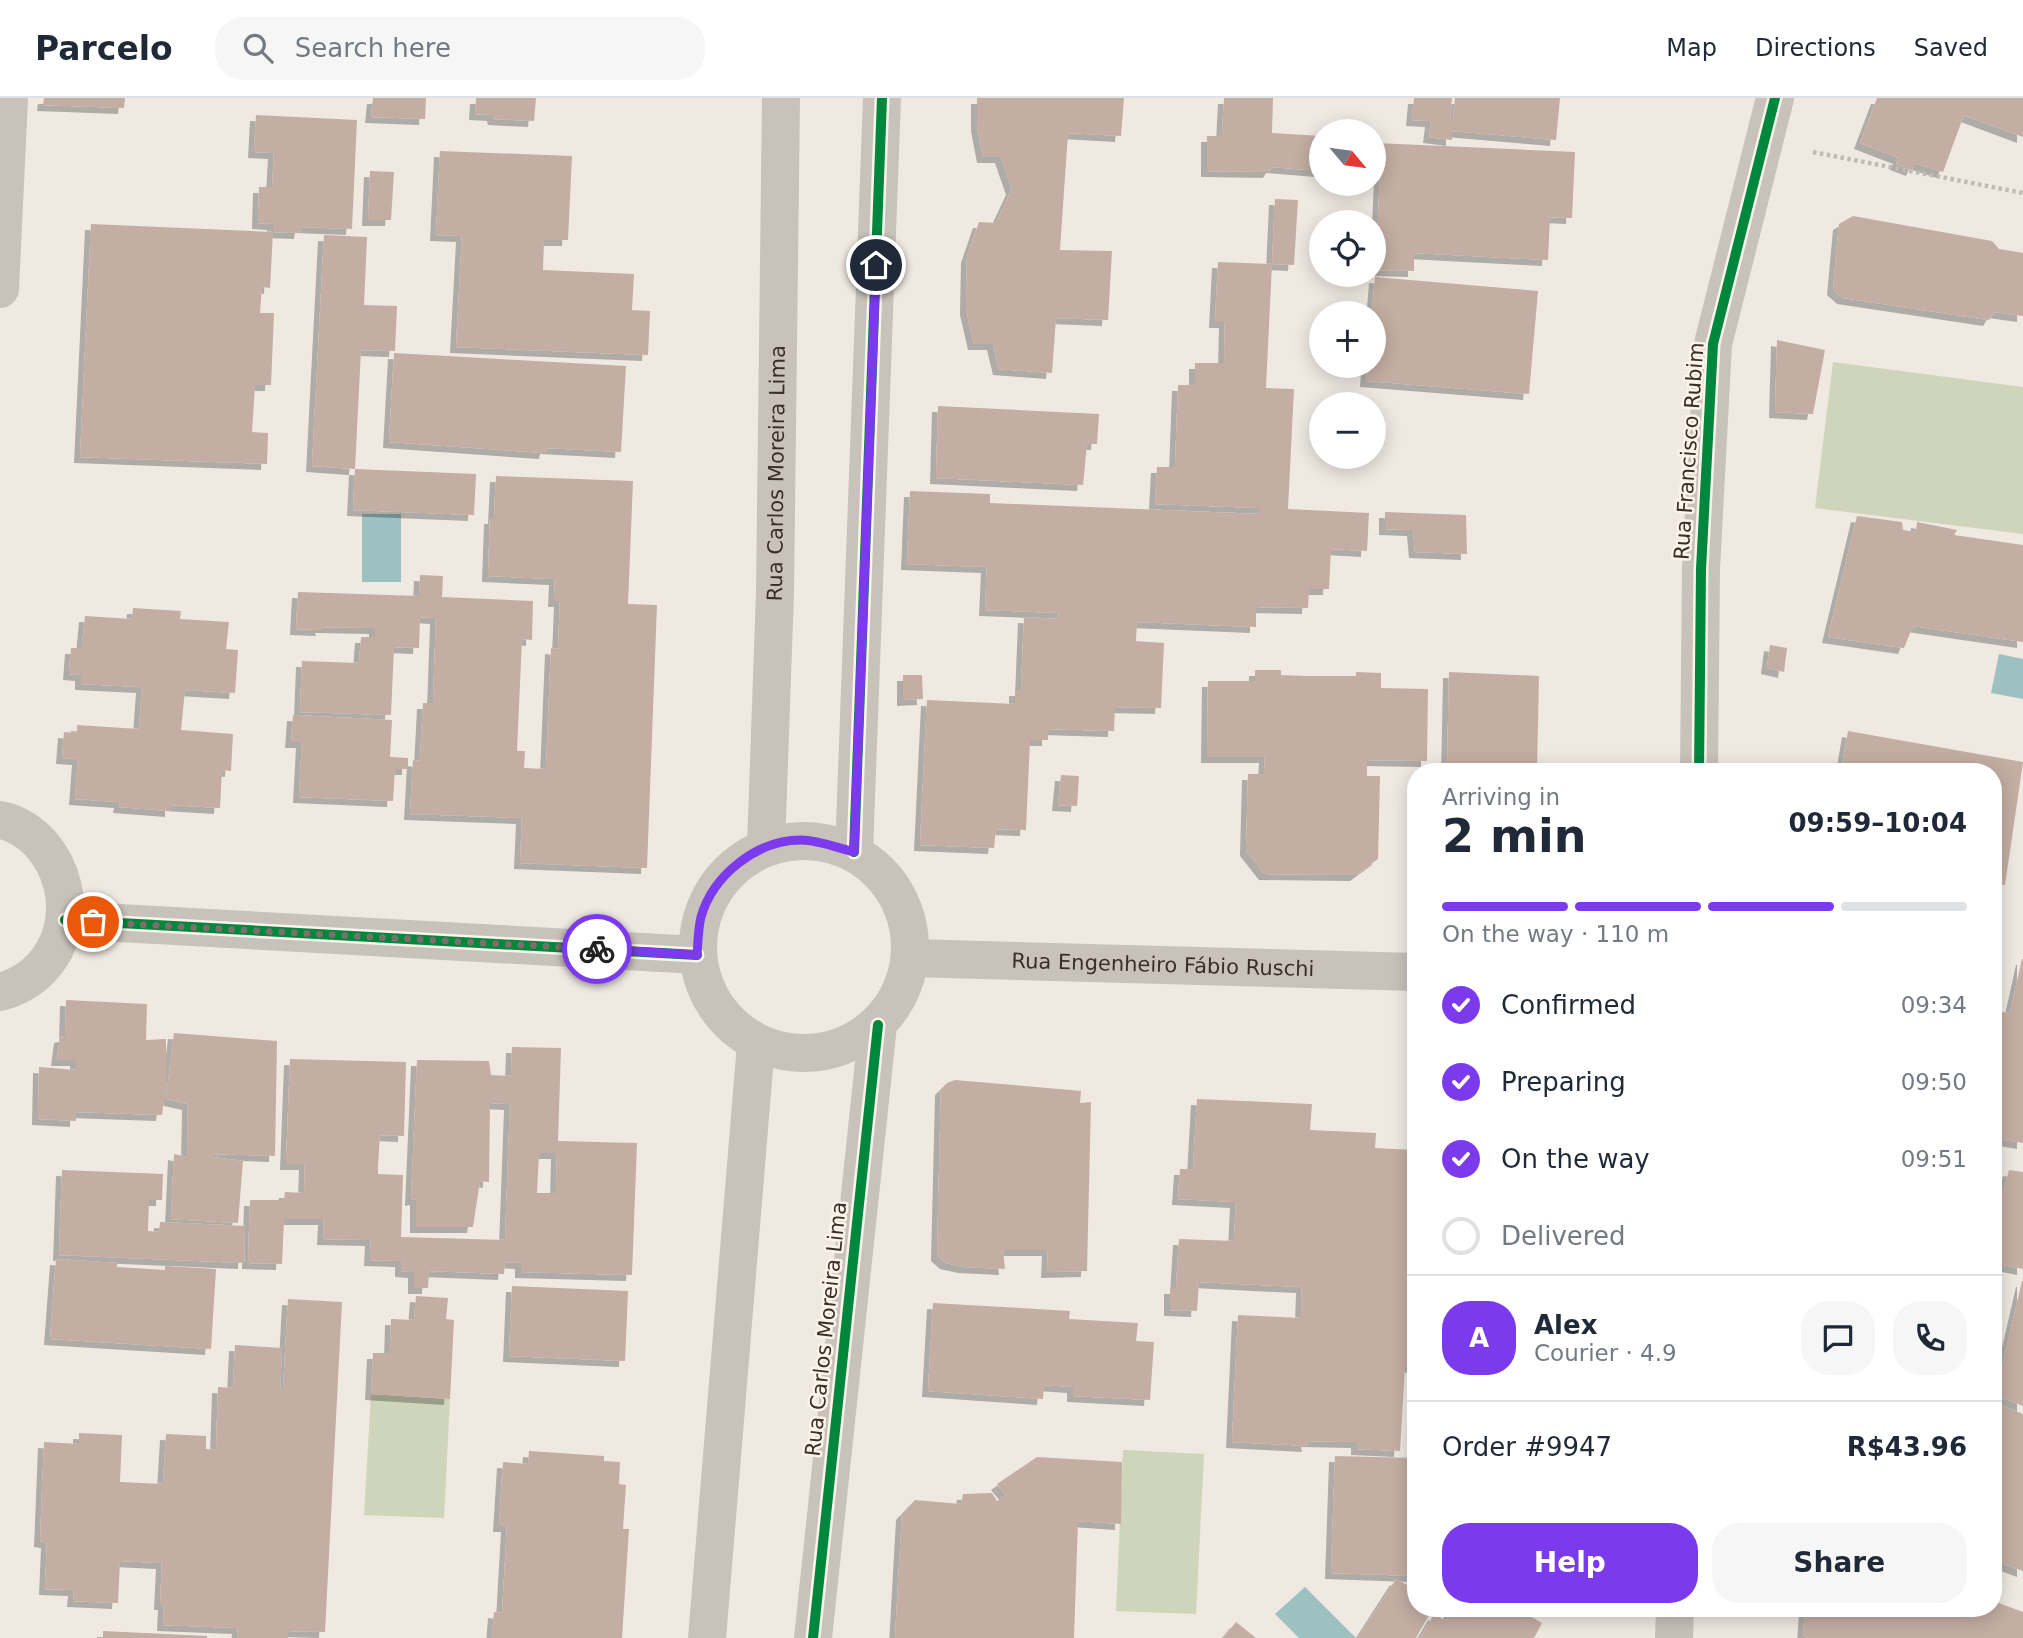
<!DOCTYPE html>
<meta charset="utf-8">
<style>
:root{--surface:#fff;--page:#f6f6f7;--text:#1f2937;--muted:#747a83;--line:#e0e1e3;--accent:#7c3aed}
body{margin:0;font-family:"DejaVu Sans",sans-serif;background:var(--page);color:var(--text);height:100vh;display:flex;flex-direction:column;font-size:26px;white-space:nowrap}
*{box-sizing:border-box;margin:0}
p{font-size:23px;color:var(--muted)}
.icon{flex:none;width:38px;height:38px;fill:none;stroke:currentColor;stroke-width:2;stroke-linecap:round;stroke-linejoin:round}
.map{position:relative;flex:1;overflow:hidden}
.side{position:absolute;left:1407px;top:665px;width:595px;height:854px;display:flex;flex-direction:column;background:var(--surface);border-radius:28px;box-shadow:0 4px 18px #0003}
.side>*{flex:none}
.needle{width:46px;rotate:119deg}
.tools{position:absolute;left:1309px;top:21px;display:grid;gap:14px}
.tools a{display:grid;place-items:center;width:77px;height:77px;border-radius:50%;background:var(--surface);box-shadow:0 4px 18px #0003;font-size:35px}
.pin{position:absolute;display:grid;place-items:center;width:60px;height:60px;color:#fff;margin:-30px;border:4px solid #fff;border-radius:50%;box-shadow:0 2px 7px #0007}
.courier{position:absolute;display:grid;place-items:center;width:70px;height:70px;margin:-35px;border:5px solid #7c3aed;border-radius:50%;background:#fff;color:#222;box-shadow:0 2px 9px #0007}
.head em{font-style:normal;font-weight:800}
.head div{display:flex;flex-direction:column-reverse}
.head{display:flex;align-items:center;justify-content:space-between;height:119px;padding:0 35px}
h1{font-size:46px;font-weight:800;line-height:52px}
.bar{display:grid;grid-template-columns:repeat(4,1fr);gap:10px 7px;align-content:center;height:84px;padding:0 35px}
.bar i{height:9px;border-radius:5px;background:var(--line)}
.bar .on{background:var(--accent)}
.bar p{grid-column:span 4}
.line{display:flex;align-items:center;gap:18px;padding:0 35px;border-top:2px solid var(--line)}
.line div{flex:1}
.round{display:grid;place-items:center;flex:none;width:74px;height:74px;border-radius:28px;background:var(--page)}
ol{padding:0 35px;list-style:none}
li{display:flex;align-items:center;gap:21px;height:77px}
li p{margin-inline-start:auto}
li .icon{padding:7px;border-radius:50%;background:var(--accent);color:#fff;stroke-width:4}
li:last-child{color:var(--muted)}
li i{width:38px;height:38px;border:4px solid var(--line);border-radius:50%}
.cta{display:flex;gap:14px;margin-top:auto;padding:14px 35px}
.cta a{flex:1;height:80px;border-radius:28px;background:var(--accent);color:#fff;font-size:28px;font-weight:800;line-height:80px;text-align:center}
.cta a+a{background:var(--page);color:var(--text)}
header{display:flex;align-items:center;gap:42px;box-sizing:border-box;height:98px;padding:0 35px;background:var(--surface);border-bottom:2px solid var(--line)}
header strong{font-size:33px}
nav{display:flex;gap:38px;margin-inline-start:auto;font-size:24px}
.search{width:490px;height:63px;background:var(--page);display:flex;align-items:center;gap:18px;box-sizing:border-box;padding:0 24px;border-radius:28px;color:var(--muted);font-size:26px}
.map>svg:first-child{display:block}
</style>
<header>
<strong>Parcelo</strong>
<div class="search"><svg class="icon" aria-label="search" viewBox="0 0 24 24"><circle cx="10" cy="10" r="6"/><path d="M15 15l6 6"/></svg>Search here</div>
<nav><a>Map</a><a>Directions</a><a>Saved</a></nav>
</header>
<div class="map">
<svg width="2023" height="1540" viewBox="0 0 2023 1540">
<defs>
<filter id="shadow"><feDropShadow dx="-6" dy="6" stdDeviation="0" flood-color="#0004"/></filter>
</defs>
<rect width="100%" height="100%" fill="#efe9e2"/>
<g fill="#cfd5bb">
<path d="M1833,264l190,25v147l-208,-26z"/>
<path d="M371,1296l79,5 -6,119 -80,-3z"/>
<path d="M1123,1352l81,4 -8,160 -80,-3z"/>
</g>
<g fill="#9dc0c1">
<rect x="362" y="416" width="39" height="68"/>
<path d="M1999,556l24,5v40l-32,-6z"/>
<path d="M1305,1489l51,51h-57l-24,-24z"/>
</g>
<g fill="#c4aea3" fill-rule="evenodd" filter="url(#shadow)">
<path d="M44,0h81l-1,10 -81,-3z"/>
<path d="M373,0h53l-1,21 -54,-2z"/>
<path d="M476,0h60l-2,23 -40,-2 -1,-4 -18,-1z"/>
<path d="M977,0h147l-3,38 -53,-3 -8,117 52,1 -4,69 -52,-2 -4,55 -53,-4 -6,-25h-19l-8,-35 1,-52 12,-35 17,1 16,-34 -11,-32h-18l-6,-32z"/>
<path d="M1224,0h49l-1,35 49,3v35l-49,-4 -3,5 -62,-1v-35h15z"/>
<path d="M1414,0h38l-2,21h3l2,-21h105l-4,42 -104,-9v9l-23,-3 2,-16 -19,-1z"/>
<path d="M1877,0h146v39l-59,-22 -21,57 -28,-9 -3,7 -16,-6 3,-6 -39,-15z"/>
<path d="M256,17l101,5 -5,109 -51,-2 -1,6 -27,-1v-8l-15,-1 1,-36h13l2,-34 -20,-1z"/>
<path d="M1376,45l199,9 -3,66 -22,-1 -2,43 -134,-7v18l-40,-1v-29h3l3,-67 -6,-1z"/>
<path d="M440,53l132,5 -4,84h-24l-1,30 91,4 -2,36 18,1 -2,44 -192,-8 6,-111 -26,-1z"/>
<path d="M370,73l24,1 -3,48h-23z"/>
<path d="M1275,101l23,1 -4,65 -22,-1 -6,124 28,1 -6,120 81,4 -2,38 -36,-2 -2,40h-20l-1,19 -52,-1v20l-119,-5 -1,19 28,2 -3,65 -46,-1 -1,24 -66,-2v11h-18l-4,90 -30,-1 -2,19 -74,-3 7,-145 88,4v-14h6l3,-73 34,2 1,-6 -74,-3 2,-43 -80,-3 3,-73 80,3v9l270,11v-6l-105,-4 2,-37h18l3,-82h17v-22h29l1,-41h-10l3,-60 54,2z"/>
<path d="M1853,118l139,25 7,8 24,4v63l-29,-4 -5,8 -146,-22 -10,-9 6,-65z"/>
<path d="M91,126l182,8 -3,56 -8,-1 -2,26h14l-3,72h-16l-3,47 16,1 -1,31 -187,-7z"/>
<path d="M324,137l43,2 -3,68 33,1 -2,45 -34,-1 -6,119 -43,-3z"/>
<path d="M1375,179l163,14 -9,103 -163,-13 1,-15h7l-2,-53z"/>
<path d="M1777,242l48,10 -12,64 -38,-2z"/>
<path d="M394,255l232,13 -5,86 -75,-4 -1,5 -156,-11z"/>
<path d="M938,308l161,8 -2,30h-10l-4,41 -147,-7z"/>
<path d="M355,371l121,5 -2,41 -121,-5z"/>
<path d="M496,378l137,5 -5,123 29,1 -10,263 -127,-5 2,-45 -112,-4 3,-54 7,1 3,-58h10l3,-85 -16,-1 -1,31 -25,-1 -3,68 -91,-3 2,-51 57,2 2,-26h14v-9l-54,-1 1,3 -26,-1 2,-37 121,4 1,-21 23,1 -1,21 91,4 -1,39 -10,-1 -5,112h8l-1,17 22,1 5,-121 7,1 2,-48h-6l1,-22 -67,-3 2,-58h4z"/>
<path d="M1385,414l81,3 1,39 -52,-2 -2,-22 -28,-1z"/>
<path d="M1857,418l45,6 1,8 13,2 1,-10 40,8 -3,5 69,10v97l-110,-16 -9,22 -76,-11z"/>
<path d="M133,510l48,3 -1,8 49,3 -3,27 12,1 -3,43 -50,-3 -4,40 52,4 -2,37 -9,-1 -2,38 -49,-3v6l-52,-4 1,-5 -45,-3 3,-40 -16,-1 2,-26 13,1v-8l62,4 3,-42 -61,-3v-9l-12,-1 2,-26h11l3,-32 47,3z"/>
<path d="M1770,547l17,3 -3,24 -17,-4z"/>
<path d="M1255,572h26v5l25,1h50v-4l25,1v15l47,1 -1,72 -60,-1v16h13l-2,83 -22,16 -91,-1 -19,-24 2,-76h16l1,-17h-58l1,-76h47z"/>
<path d="M1449,574l90,4 -2,96h-90z"/>
<path d="M903,577h19l1,24 -20,1z"/>
<path d="M293,617l99,5 -2,37 18,1v11h-13l-2,32 -94,-4 3,-55h-11z"/>
<path d="M1848,633l175,31 -18,123 -12,-2v-111h-152z"/>
<path d="M1061,677l18,1 -2,30 -19,-1z"/>
<path d="M2022,861h1v184l-30,-5v-127l17,2z"/>
<path d="M66,902l81,4 -1,36 20,-1v43l-4,33 -86,-3v9l-38,-2 1,-52 37,3v-10h-19l3,-23 5,-1z"/>
<path d="M174,935l103,8 -2,115 -63,-2 -1,3 32,4 -5,62 -67,-4 3,-65 13,3 1,-53 -22,-5z"/>
<path d="M512,949l49,1 -3,93 79,2 -5,132 -111,-3v-9l-16,-1 -1,12 -75,-3 -1,17h-14v-16l-13,-1v-10l-31,-1 1,-20 -48,-1 1,-20h-40l-2,45 -34,-1 2,-63h34l1,-8 19,1 1,-29h-19l4,-105 116,3 -2,74 -24,-1 -2,31v8l25,1 -2,62 104,3 5,-136 -20,-1 -1,79 -9,-1 -7,46h-57v-28l-5,1 6,-140 72,1 2,14 20,1zM539,1055h18l-1,40h-19z"/>
<path d="M955,982l126,11 -1,12 11,-1 -4,169 -40,1 1,-22h-45l2,19 -41,-2 -18,-4 -9,-8 4,-166 6,-6z"/>
<path d="M1197,1001l115,5 -2,26 66,3 -1,15 41,2v217l-11,-1 -5,85 -43,-2v-7l-50,-1 1,5 -76,-4 6,-127 63,3 1,-31 -103,-5 -2,29 -27,-1v-22h6l3,-49 55,2 2,-39 -58,-3 2,-30h13z"/>
<path d="M62,1072l101,4 -1,26h-13l-1,31 11,1 1,-10 85,4 -1,37 -185,-8z"/>
<path d="M2009,1072l14,2v97l-30,-6v-31z"/>
<path d="M56,1161l61,4v4l48,3v-4l51,3 -5,80 -161,-10z"/>
<path d="M2022,1183h1v125l-25,-10 6,-37z"/>
<path d="M512,1188l116,5 -3,70 -116,-5z"/>
<path d="M416,1198l32,2 -2,21 8,1 -4,79 -79,-5 2,-41h17l1,-34 23,1z"/>
<path d="M288,1201l54,3 -17,330 -37,-1v7h-51l1,-10 -75,-3 1,-21h-4l2,-41 -42,-2 -2,42 -45,-2 1,-11 -29,-1 2,-47 -7,-1 4,-99 35,2v-11l43,2 -2,47 43,2 3,-50 40,2v13l10,1 2,-63 15,1 2,-43 47,3 -2,41 3,1z"/>
<path d="M933,1205l137,8 -1,8 69,4 -2,18 18,1 -4,58 -77,-4v-9l-29,-2 -1,14 -115,-8z"/>
<path d="M1993,1298h5l-3,6 28,12v157l-30,-11z"/>
<path d="M529,1353l75,5v5l16,1 -1,22 7,1 -3,44h6l-7,109h-130l2,-26 8,1 5,-87h-8l4,-64 25,2z"/>
<path d="M1335,1358l81,2v118l-85,-3z"/>
<path d="M1037,1359l85,5 -1,62 -43,-3 -4,117h-179l7,-124 13,-14 46,4 2,-10 29,-1 5,8 9,-6 -9,-11z"/>
<path d="M1396,1481l20,11v18h17l-17,30h-58z"/>
<path d="M1993,1503l30,11v26h-214l-6,-2 2,-28h188z"/>
<path d="M1451,1510h65l26,15 -8,15h-114l14,-24 12,7z"/>
<path d="M1236,1524l20,16h-33z"/>
<path d="M103,1533l104,5v2h-104z"/>
</g>
<g fill="none" stroke-linecap="round" stroke-linejoin="round">
<path stroke="#c1bab3" stroke-width="4.5" stroke-dasharray="3.5 3.5" stroke-linecap="butt" d="M1813,54l210,41"/>
<g stroke="#c8c2bb" stroke-width="38">
<path d="M0,191l9,-191"/>
<path d="M1699,674l2,-203 12,-225 62,-246"/>
<path d="M0,722c15,2 31,13 41,24 44,51 26,130 -41,148"/>
<circle cx="804" cy="849" r="106"/>
<path id="s1" d="M766,749l9,-255 6,-494"/>
<path d="M854,754l28,-754"/>
<path d="M65,822l632,35"/>
<path id="s2" d="M911,860l505,14"/>
<path d="M707,1540l49,-594"/>
<path d="M813,1540l65,-613"/>
<path d="M1674,1540l1,-30"/>
</g>
<g stroke="#fbf4ea" stroke-width="15">
<g id="cycleway">
<path d="M1699,674l2,-203 12,-225 62,-246"/>
<path d="M854,754l28,-754"/>
<path d="M65,822l632,35"/>
<path d="M813,1540l65,-613"/>
</g>
</g>
<use href="#cycleway" stroke="#00873e" stroke-width="10"/>
</g>
<g fill="none" stroke-linecap="round" stroke-linejoin="round">
<path stroke="#797069" stroke-width="7" stroke-dasharray="0 12.6" d="M93,824l504,27"/>
<path stroke="#7c3aed" stroke-width="9" d="M597,851l100,6c1,-12 1,-26 4,-38 12,-42 56,-77 100,-77 17,0 37,8 53,12l22,-587"/>
</g>
<g text-anchor="middle" stroke-width="5" stroke-linejoin="round" paint-order="stroke">
<g font-size="21" fill="#392f28" stroke="#fbf4ea">
<text transform="translate(1689 353) rotate(-86)" y="7">Rua Francisco Rubim</text>
<text dy="7" stroke="none"><textPath href="#s1" startOffset="374">Rua Carlos Moreira Lima</textPath></text>
<text dy="7" stroke="none"><textPath href="#s2" startOffset="252">Rua Engenheiro Fábio Ruschi</textPath></text>
<text transform="translate(826 1231) rotate(-84)" y="7">Rua Carlos Moreira Lima</text>
</g>
</g>
</svg>
<div class="tools">
<a><svg class="needle" viewBox="-14 -14 28 28"><path d="M0-13l5 13h-10z" fill="#e53935"/><path d="M0 13l5-13h-10z" fill="#747a83"/></svg></a>
<a><svg class="icon" aria-label="locate" viewBox="0 0 24 24"><circle cx="12" cy="12" r="6"/><path d="M12 2v4M12 18v4M2 12h4M18 12h4"/></svg></a>
<a>+</a>
<a>−</a>
</div>
<div class="pin" style="left:93px;top:824px;background:#ea580c"><svg class="icon" aria-label="bag" viewBox="0 0 24 24"><path d="M5 8h14l-1 12H6zM9 8a3 3 0 0 1 6 0"/></svg></div>
<div class="pin" style="left:876px;top:167px;background:#1f2937"><svg class="icon" aria-label="home" viewBox="0 0 24 24"><path d="M3 11l9-7 9 7M6 9v11h12V9"/></svg></div>
<div class="courier" style="left:597px;top:851px"><svg class="icon" aria-label="bike" viewBox="0 0 24 24"><circle cx="6" cy="16" r="4"/><circle cx="18" cy="16" r="4"/><path d="M6 16l4-8h5l3 8M10 8l3 8H6M13 5h3"/></svg></div>
<section class="side">
<div class="head"><div><h1>2 min</h1><p>Arriving in</p></div><em>09:59–10:04</em></div>
<div class="bar"><i class="on"></i><i class="on"></i><i class="on"></i><i></i><p>On the way · 110 m</p></div>
<ol>
<li><svg class="icon" aria-label="check" viewBox="0 0 24 24"><path d="M5 12l5 5 9-10"/></svg>Confirmed<p>09:34</p></li>
<li><svg class="icon" aria-label="check" viewBox="0 0 24 24"><path d="M5 12l5 5 9-10"/></svg>Preparing<p>09:50</p></li>
<li><svg class="icon" aria-label="check" viewBox="0 0 24 24"><path d="M5 12l5 5 9-10"/></svg>On the way<p>09:51</p></li>
<li><i></i>Delivered</li>
</ol>
<div class="line" style="height:126px"><b class="round" style="background:var(--accent);color:#fff">A</b><div><b>Alex</b><p>Courier · 4.9</p></div><a class="round"><svg class="icon" aria-label="chat" viewBox="0 0 24 24"><path d="M4 5h16v11H9l-5 4z"/></svg></a><a class="round"><svg class="icon" aria-label="phone" viewBox="0 0 24 24"><path d="M5 4h4l2 5-3 2q2 4 5 5l2-3 5 2v4C11 20 4 13 5 4z"/></svg></a></div>
<div class="line" style="height:91px"><div>Order #9947</div><b>R$43.96</b></div>
<div class="cta"><a>Help</a><a>Share</a></div>
</section>
</div>
